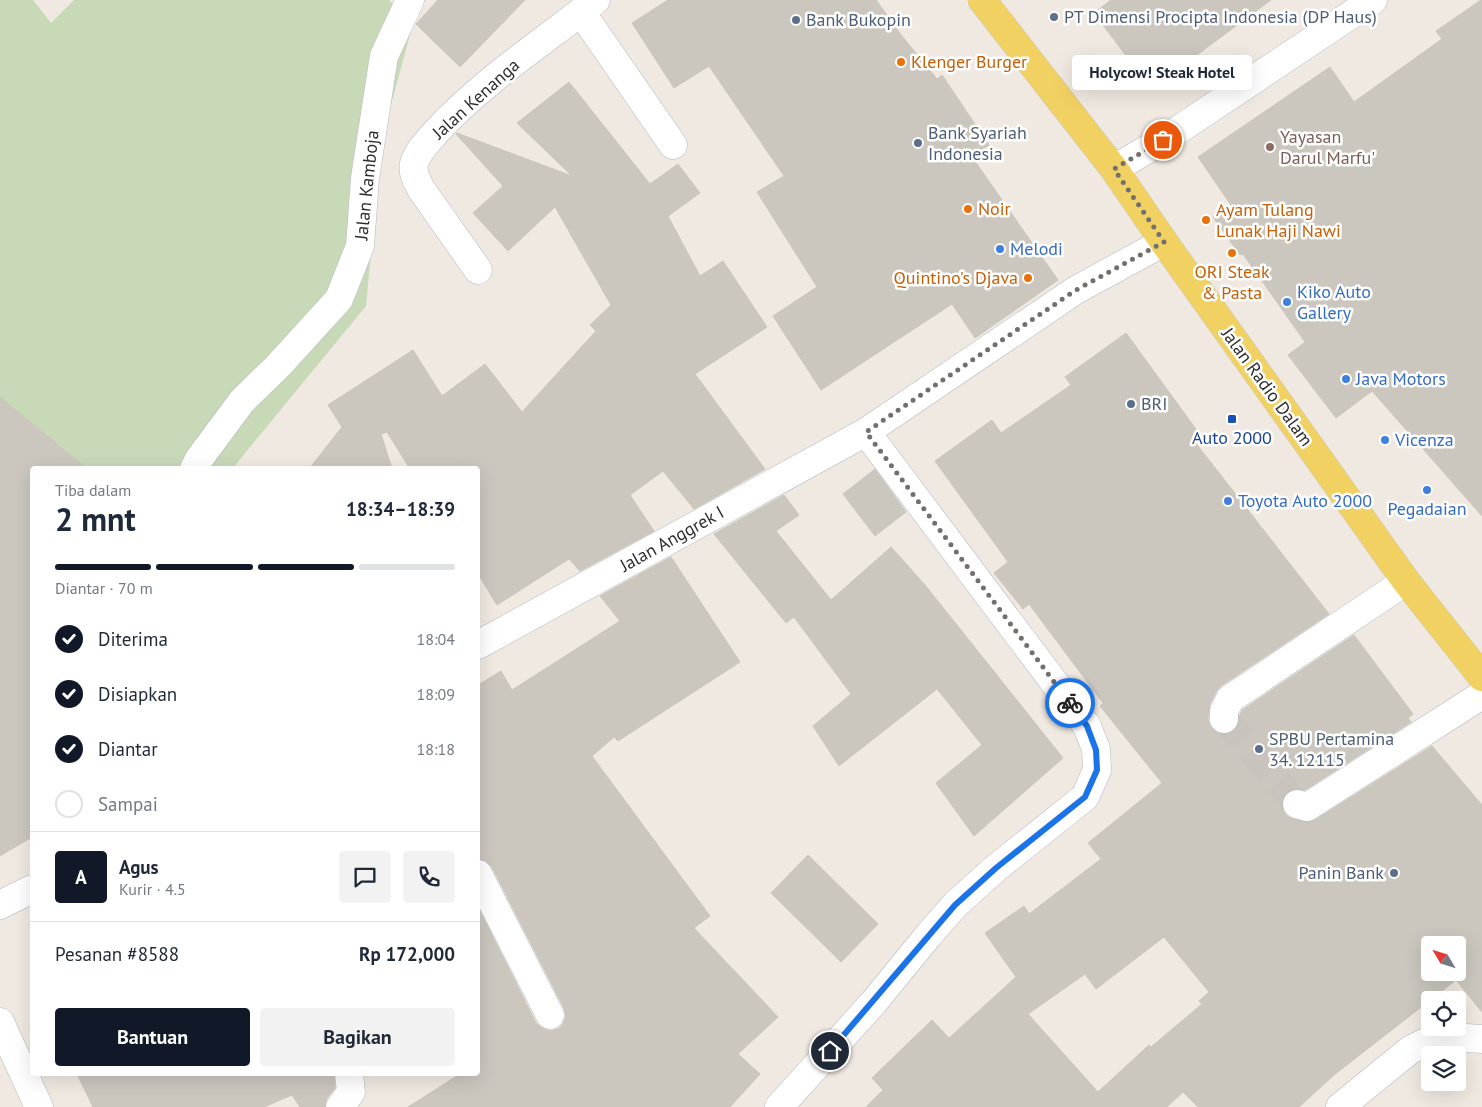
<!DOCTYPE html>
<html lang="id">
<meta charset="utf-8">
<style>
:root{--surface:#fff;--page:#f2f2f3;--text:#1f2937;--muted:#747a83;--line:#e0e1e3;--accent:#111827}
body{margin:0;font-family:"PT Sans",sans-serif;background:var(--page);color:var(--text);height:100vh;display:flex;flex-direction:column;font-size:19px;white-space:nowrap}
*{box-sizing:border-box;margin:0}
p{font-size:16px;color:var(--muted)}
.icon{flex:none;width:28px;height:28px;fill:none;stroke:currentColor;stroke-width:2;stroke-linecap:round;stroke-linejoin:round}
.map{position:relative;flex:1;overflow:hidden}
.details{position:absolute;left:30px;top:466px;width:450px;height:610px;display:flex;flex-direction:column;background:var(--surface);border-radius:5px;box-shadow:0 5px 20px #0002}
.details>*{flex:none}
.needle{width:32px;rotate:308deg}
.buttons{position:absolute;left:1421px;top:936px;display:grid;gap:10px}
.buttons a{display:grid;place-items:center;width:45px;height:45px;border-radius:5px;background:var(--surface);box-shadow:0 5px 20px #0002;font-size:25px}
.pin{position:absolute;display:grid;place-items:center;width:42px;height:42px;color:#fff;margin:-21px;border:2px solid #fff;border-radius:50%;box-shadow:0 1px 5px #0007}
.courier{position:absolute;display:grid;place-items:center;width:50px;height:50px;margin:-25px;border:4px solid #1a73e8;border-radius:50%;background:#fff;color:#222;box-shadow:0 1px 6px #0007}
.bubble{position:absolute;height:35px;border-radius:5px;background:var(--surface);box-shadow:0 5px 20px #0002;font-size:16px;font-weight:800;line-height:35px;text-align:center}
.overview em{font-style:normal;font-weight:800}
.overview div{display:flex;flex-direction:column-reverse}
.overview{display:flex;align-items:center;justify-content:space-between;height:85px;padding:0 25px}
h1{font-size:32px;font-weight:800;line-height:38px}
.bar{display:grid;grid-template-columns:repeat(4,1fr);gap:8px 5px;align-content:center;height:60px;padding:0 25px}
.bar i{height:6px;border-radius:4px;background:var(--line)}
.bar .on{background:var(--accent)}
.bar p{grid-column:span 4}
.line{display:flex;align-items:center;gap:12px;padding:0 25px;border-top:1px solid var(--line)}
.line div{flex:1}
.round{display:grid;place-items:center;flex:none;width:52px;height:52px;border-radius:5px;background:var(--page)}
ol{padding:0 25px;list-style:none}
li{display:flex;align-items:center;gap:15px;height:55px}
li p{margin-inline-start:auto}
li .icon{padding:5px;border-radius:50%;background:var(--accent);color:#fff;stroke-width:4}
li:last-child{color:var(--muted)}
li i{width:28px;height:28px;border:2px solid var(--line);border-radius:50%}
.primary-button{display:flex;gap:10px;margin-top:auto;padding:10px 25px}
.primary-button a{flex:1;height:58px;border-radius:5px;background:var(--accent);color:#fff;font-size:20px;font-weight:800;line-height:58px;text-align:center}
.primary-button a+a{background:var(--page);color:var(--text)}
.map>svg:first-child{display:block}
</style>
<div class="map">
<svg width="1482" height="1107" viewBox="0 0 1482 1107">
<rect width="100%" height="100%" fill="#efe9e1"/>
<path fill="#c8d9b8" d="M0,0h33l18,23 23,-23h315l23,27 -30,111 -16,168 -134,163h-175l-57,-50z"/>
<g fill="#cbc7bf" stroke="#cbc5ba" fill-rule="evenodd">
<path d="M438,0h87l-65,67 -44,-43z"/>
<path d="M668,0h208l26,36 35,43 5,-4 47,70 -17,12 86,123 -83,58 -23,-34 -131,86 -48,-74 44,-29 -60,-95 27,-16 -75,-110 -35,22 -42,-65z"/>
<path d="M1111,0h160l-120,89 -57,-76z"/>
<path d="M1481,0h1v516l-110,-125 -36,27 -48,-63 17,-13 -62,-88 -3,1 -27,-38 18,-12 -33,-48 132,-90 24,35 88,-63 -6,-8z"/>
<path d="M569,82l81,102 28,-20 22,29 -32,23 32,60 23,-15 44,66 -72,47 70,95 -71,40 -31,-38 -33,24 24,36 -74,40 -11,-12 -72,46 -19,-31v-105h-68l-23,-37 -6,2 11,35h-83l33,-42 -14,-22 85,-55 29,46 43,-32 37,48 74,-81 -6,-6 21,-20 -56,-98 -47,44 -35,-38 30,-27 -47,-52 1,-1 115,43 -55,-53z"/>
<path d="M1126,333l72,99 -7,5 138,177 -108,72 -5,6 -6,12 -2,15 2,7 7,7 7,2 8,-3 6,-6 2,-11 2,-5 112,-75 59,79 -5,4 3,4 -106,68 -11,-1 -7,3 -5,8v8l4,7 7,4 16,3 6,-2 117,-74 50,59v207l-26,-32 -122,95 -35,32h-101l-15,-15 -16,15h-301l17,-17 -11,-12 60,-58 17,18 67,-61 -31,-44 39,-27 5,8 72,-55 -13,-16 74,-60 -62,-77 3,-3 -74,-99 -6,5 -29,-36 14,-11 -73,-101 57,-41 9,13 70,-48 -6,-8zM1164,937l45,55 -10,9 3,3 -51,43 -2,-2 -51,47 -70,-78 57,-40 11,15zM1430,945h28v27h-28z"/>
<path d="M0,397l87,72h-55v368l-32,19z"/>
<path d="M875,469l31,43 -31,24 -32,-42z"/>
<path d="M784,495l15,20 -23,16 55,69 60,-53 34,38 138,173 -89,78 -38,-53 46,-38 -45,-56 -98,77 -26,-40 38,-32 -57,-77 -8,6 -72,-89z"/>
<path d="M671,557l69,105 -122,79 -4,-4 -22,19 118,160 -16,12 84,89 -40,37 22,20 -30,33h-322l52,-33h18v-167l58,116 6,5 8,3 8,-2 5,-5 3,-8 -2,-8 -72,-141 -6,-6 -8,-2v-174l23,-14 11,19 108,-69 -20,-25z"/>
<path d="M808,855l70,69 -37,38 -70,-69z"/>
<path d="M77,1074h257l1,14 -8,10 -2,9h-25l-8,-12 -28,12h-171z"/>
</g>
<g fill="none" stroke-linecap="round" stroke-linejoin="round">
<path stroke="#c8c4bd" stroke-width="28" stroke-dasharray="28 14" stroke-linecap="butt" d="M1224,719l73,85"/>
<g stroke="#b4b7c1" stroke-width="29">
<g id="minor">
<path d="M581,12l92,133"/>
<path d="M1114,169l49,-29 210,-140"/>
<path d="M478,270l-57,-81c-4,-8 -9,-16 -7,-25 3,-12 14,-23 22,-32 47,-51 106,-89 160,-132"/>
<path d="M194,469l5,-10 43,-58 36,-35 61,-67 21,-53 5,-68 19,-122 26,-56"/>
<path d="M478,645l388,-213 210,-142 88,-48"/>
<path d="M1224,719v-8l6,-12 176,-118"/>
<path d="M1297,804l10,3 175,-112"/>
<path d="M478,874l72,141"/>
<path d="M0,905l32,-16"/>
<path d="M0,1022l39,85"/>
<path d="M340,1107l11,-15 -2,-18"/>
<path d="M779,1107l95,-105 53,-65 28,-32 41,-37 89,-71 12,-27 -1,-21 -9,-23 -221,-294"/>
<path d="M1340,1107l70,-57 22,-11 19,-2 31,2"/>
</g>
</g>
<g stroke="#c9c9c9" stroke-width="29">
<path id="major" d="M982,0l132,169 50,73 242,339 76,96"/>
</g>
<use href="#minor" stroke="#fff" stroke-width="28"/>
<use href="#major" stroke="#f2d163" stroke-width="28"/>
</g>
<g fill="none" stroke-linecap="round" stroke-linejoin="round">
<path stroke="#726f6d" stroke-width="5" stroke-dasharray="0 9" d="M1070,703l-204,-271 210,-142 88,-48 -50,-73 49,-29"/>
<path stroke="#1a73e8" stroke-width="6" d="M830,1051l125,-146 41,-37 89,-71 12,-27 -1,-20 -9,-24 -17,-23"/>
</g>
<g fill="#5c6f8a" stroke="#fff" stroke-width="2">
<circle cx="1054" cy="17" r="5"/>
<circle cx="796" cy="20" r="5"/>
<circle cx="918" cy="143" r="5"/>
<circle cx="1131" cy="404" r="5"/>
<circle cx="1259" cy="749" r="5"/>
<circle cx="1394" cy="873" r="5"/>
</g>
<g fill="#e8710a" stroke="#fff" stroke-width="2">
<circle cx="901" cy="62" r="5"/>
<circle cx="968" cy="209" r="5"/>
<circle cx="1206" cy="220" r="5"/>
<circle cx="1232" cy="253" r="5"/>
<circle cx="1028" cy="278" r="5"/>
</g>
<circle fill="#8d6e63" stroke="#fff" stroke-width="2" cx="1270" cy="147" r="5"/>
<g fill="#3f7fe0" stroke="#fff" stroke-width="2">
<circle cx="1000" cy="249" r="5"/>
<circle cx="1287" cy="302" r="5"/>
<circle cx="1346" cy="379" r="5"/>
<circle cx="1385" cy="440" r="5"/>
<circle cx="1427" cy="490" r="5"/>
<circle cx="1228" cy="501" r="5"/>
</g>
<rect fill="#1a4fb4" stroke="#fff" stroke-width="2" x="1227" y="414" width="10" height="10" rx="2.5"/>
<g text-anchor="middle" stroke-width="5" stroke-linejoin="round" paint-order="stroke">
<g font-size="18" fill="#4e5e75" stroke="#fff" text-anchor="start">
<text x="1064" y="23">PT Dimensi Procipta Indonesia (DP Haus)</text>
<text x="806" y="26">Bank Bukopin</text>
<text x="928" y="139">Bank Syariah<tspan x="928" dy="21">Indonesia</tspan></text>
<text x="1141" y="410">BRI</text>
<text x="1269" y="745">SPBU Pertamina<tspan x="1269" dy="21">34. 12115</tspan></text>
<text x="1384" y="879" text-anchor="end">Panin Bank</text>
</g>
<g font-size="18" fill="#c56008" stroke="#fff" text-anchor="start">
<text x="911" y="68">Klenger Burger</text>
<text x="978" y="215">Noir</text>
<text x="1216" y="216">Ayam Tulang<tspan x="1216" dy="21">Lunak Haji Nawi</tspan></text>
<text x="1232" y="278" text-anchor="middle">ORI Steak<tspan x="1232" dy="21">&amp; Pasta</tspan></text>
<text x="1018" y="284" text-anchor="end">Quintino's Djava</text>
</g>
<g font-size="18" fill="#2e2e2e" stroke="#fff">
<text transform="translate(476 99) rotate(-42)" y="6">Jalan Kenanga</text>
<text transform="translate(367 185) rotate(-84)" y="6">Jalan Kamboja</text>
<text transform="translate(1267 387) rotate(54)" y="6">Jalan Radio Dalam</text>
<text transform="translate(672 539) rotate(-29)" y="6">Jalan Anggrek I</text>
</g>
<g font-size="18" fill="#785e54" stroke="#fff" text-anchor="start">
<text x="1280" y="143">Yayasan<tspan x="1280" dy="21">Darul Marfu'</tspan></text>
</g>
<g font-size="18" fill="#366cbe" stroke="#fff" text-anchor="start">
<text x="1010" y="255">Melodi</text>
<text x="1297" y="298">Kiko Auto<tspan x="1297" dy="21">Gallery</tspan></text>
<text x="1356" y="385">Java Motors</text>
<text x="1395" y="446">Vicenza</text>
<text x="1238" y="507">Toyota Auto 2000</text>
<text x="1427" y="515" text-anchor="middle">Pegadaian</text>
</g>
<g font-size="18" fill="#164399" stroke="#fff">
<text x="1232" y="444">Auto 2000</text>
</g>
</g>
</svg>
<div class="buttons">
<a><svg class="needle" viewBox="-14 -14 28 28"><path d="M0-13l5 13h-10z" fill="#e53935"/><path d="M0 13l5-13h-10z" fill="#747a83"/></svg></a>
<a><svg class="icon" aria-label="locate" viewBox="0 0 24 24"><circle cx="12" cy="12" r="6"/><path d="M12 2v4M12 18v4M2 12h4M18 12h4"/></svg></a>
<a><svg class="icon" aria-label="layers" viewBox="0 0 24 24"><path d="M12 4l9 5-9 5-9-5zM3 14l9 5 9-5"/></svg></a>
</div>
<div class="pin" style="left:1163px;top:140px;background:#ea580c"><svg class="icon" aria-label="bag" viewBox="0 0 24 24"><path d="M5 8h14l-1 12H6zM9 8a3 3 0 0 1 6 0"/></svg></div>
<div class="pin" style="left:830px;top:1051px;background:#1f2937"><svg class="icon" aria-label="home" viewBox="0 0 24 24"><path d="M3 11l9-7 9 7M6 9v11h12V9"/></svg></div>
<div class="courier" style="left:1070px;top:703px"><svg class="icon" aria-label="bike" viewBox="0 0 24 24"><circle cx="6" cy="16" r="4"/><circle cx="18" cy="16" r="4"/><path d="M6 16l4-8h5l3 8M10 8l3 8H6M13 5h3"/></svg></div>
<div class="bubble" style="left:1072px;top:55px;width:180px">Holycow! Steak Hotel</div>
<section class="details">
<div class="overview"><div><h1>2 mnt</h1><p>Tiba dalam</p></div><em>18:34–18:39</em></div>
<div class="bar"><i class="on"></i><i class="on"></i><i class="on"></i><i></i><p>Diantar · 70 m</p></div>
<ol>
<li><svg class="icon" aria-label="check" viewBox="0 0 24 24"><path d="M5 12l5 5 9-10"/></svg>Diterima<p>18:04</p></li>
<li><svg class="icon" aria-label="check" viewBox="0 0 24 24"><path d="M5 12l5 5 9-10"/></svg>Disiapkan<p>18:09</p></li>
<li><svg class="icon" aria-label="check" viewBox="0 0 24 24"><path d="M5 12l5 5 9-10"/></svg>Diantar<p>18:18</p></li>
<li><i></i>Sampai</li>
</ol>
<div class="line" style="height:90px"><b class="round" style="background:var(--accent);color:#fff">A</b><div><b>Agus</b><p>Kurir · 4.5</p></div><a class="round"><svg class="icon" aria-label="chat" viewBox="0 0 24 24"><path d="M4 5h16v11H9l-5 4z"/></svg></a><a class="round"><svg class="icon" aria-label="phone" viewBox="0 0 24 24"><path d="M5 4h4l2 5-3 2q2 4 5 5l2-3 5 2v4C11 20 4 13 5 4z"/></svg></a></div>
<div class="line" style="height:65px"><div>Pesanan #8588</div><b>Rp 172,000</b></div>
<div class="primary-button"><a>Bantuan</a><a>Bagikan</a></div>
</section>
</div>
